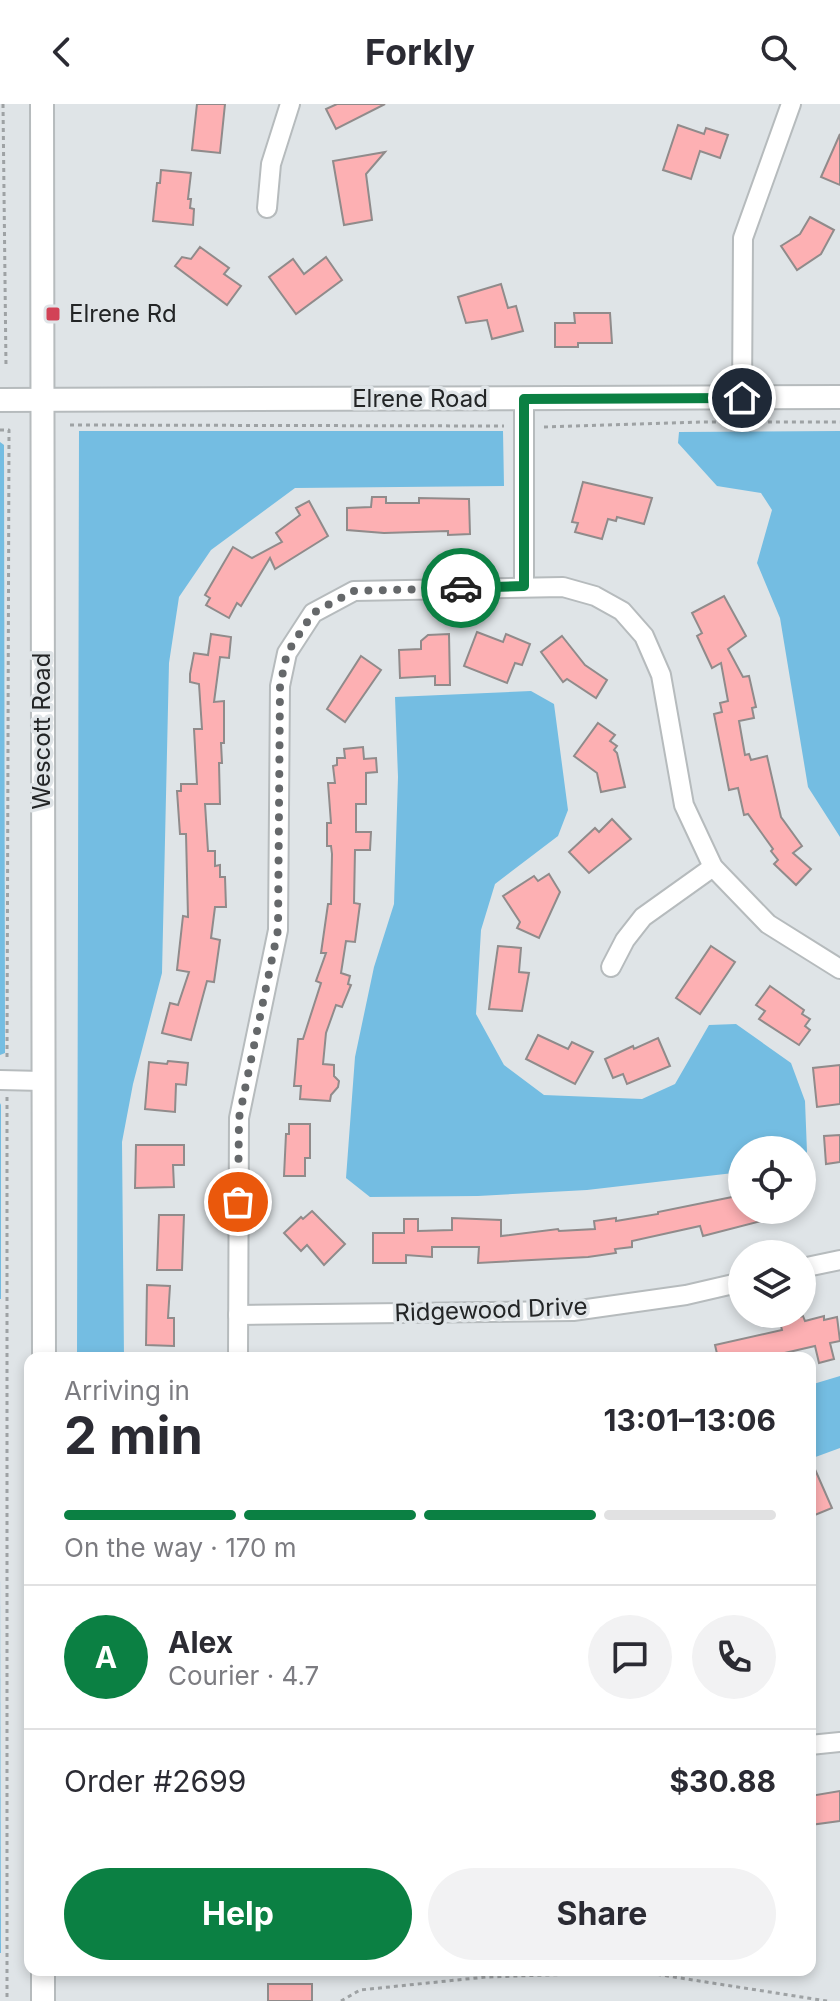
<!DOCTYPE html>
<meta charset="utf-8">
<style>
:root{--surface:#fff;--page:#f2f2f3;--text:#2b2b33;--muted:#7c7c81;--line:#e1e1e2;--accent:#0b8043}
body{margin:0;font-family:Inter,sans-serif;background:var(--page);color:var(--text);height:100vh;display:flex;flex-direction:column;font-size:30px;white-space:nowrap}
*{box-sizing:border-box;margin:0}
p{font-size:26px;color:var(--muted)}
.icon{flex:none;width:44px;height:44px;fill:none;stroke:currentColor;stroke-width:2;stroke-linecap:round;stroke-linejoin:round}
.map{position:relative;flex:1;overflow:hidden}
.details{position:absolute;left:24px;top:1248px;width:792px;height:624px;display:flex;flex-direction:column;background:var(--surface);border-radius:16px;box-shadow:0 4px 12px #0003}
.details>*{flex:none}
.fabs{position:absolute;left:728px;top:1032px;display:grid;gap:16px}
.fabs a{display:grid;place-items:center;width:88px;height:88px;border-radius:50%;background:var(--surface);box-shadow:0 4px 12px #0003;font-size:40px}
.pin{position:absolute;display:grid;place-items:center;width:68px;height:68px;color:#fff;margin:-34px;border:4px solid #fff;border-radius:50%;box-shadow:0 2px 8px #0007}
.courier{position:absolute;display:grid;place-items:center;width:80px;height:80px;margin:-40px;border:6px solid #0b8043;border-radius:50%;background:#fff;color:#222;box-shadow:0 2px 10px #0007}
.head em{font-style:normal;font-weight:700}
.head div{display:flex;flex-direction:column-reverse}
.head{display:flex;align-items:center;justify-content:space-between;height:136px;padding:0 40px}
h1{font-size:52px;font-weight:700;line-height:60px}
.bar{display:grid;grid-template-columns:repeat(4,1fr);gap:12px 8px;align-content:center;height:96px;padding:0 40px}
.bar i{height:10px;border-radius:6px;background:var(--line)}
.bar .current{background:var(--accent)}
.bar p{grid-column:span 4}
.line{display:flex;align-items:center;gap:20px;padding:0 40px;border-top:2px solid var(--line)}
.line div{flex:1}
.round{display:grid;place-items:center;flex:none;width:84px;height:84px;border-radius:42px;background:var(--page)}
.primary-button{display:flex;gap:16px;margin-top:auto;padding:16px 40px}
.primary-button a{flex:1;height:92px;border-radius:48px;background:var(--accent);color:#fff;font-size:32px;font-weight:700;line-height:92px;text-align:center}
.primary-button a+a{background:var(--page);color:var(--text)}
header{display:flex;justify-content:space-between;align-items:center;height:104px;padding:0 40px;background:var(--surface);font-size:36px;font-weight:700}
.map>svg:first-child{display:block}
</style>
<header><svg class="icon" aria-label="back" viewBox="0 0 24 24"><path d="M15 5l-7 7 7 7"/></svg>Forkly<svg class="icon" aria-label="search" viewBox="0 0 24 24"><circle cx="10" cy="10" r="6"/><path d="M15 15l6 6"/></svg></header>
<div class="map">
<svg width="840" height="1897" viewBox="0 0 840 1897">
<rect width="100%" height="100%" fill="#dfe4e7"/>
<g fill="#74bde2">
<path d="M79,327h424l1,55 -209,2 -84,62 -32,47 -10,66 -7,310 -29,111 -11,58 2,216h-47z"/>
<path d="M840,327v406l-32,-50 -28,-169 -23,-55 15,-53 -11,-17 -44,-7 -39,-43 1,-11z"/>
<path d="M0,338l4,3 1,608 -5,2z"/>
<path d="M531,587l23,13 14,106 -10,26 -63,48 -14,46 -5,84 28,51 40,30 98,4 33,-15 34,-59 27,-1 55,39 14,38 2,51 -5,5v-7h-60v22l-155,18 -109,6 -108,1 -24,-19 9,-121 19,-90 20,-63 4,-127 -3,-80z"/>
<path d="M0,999l1,2v194h-1z"/>
<path d="M840,1272v72l-30,11v-74z"/>
<path d="M0,1465l1,384h-1z"/>
</g>
<g fill="#fdb0b3" stroke="#908b8b" stroke-width="2">
<path d="M197,0h28l-5,49 -28,-3z"/>
<path d="M337,0h48l-49,25 -10,-20z"/>
<path d="M678,21l26,9 2,-6 22,7 -8,23 -20,-7 -9,28 -28,-9z"/>
<path d="M840,30v51l-19,-8z"/>
<path d="M385,48l-19,22 6,46 -28,5 -11,-64z"/>
<path d="M161,66l30,3 -3,26h3l-1,9 4,1 -1,16 -40,-4 4,-38h3z"/>
<path d="M810,113l24,13 -13,24 -24,16 -16,-24 19,-12z"/>
<path d="M200,143l29,21 -5,6 17,12 -14,19 -52,-39 7,-9 9,2z"/>
<path d="M326,153l16,23 -46,34 -27,-37 24,-18 11,15z"/>
<path d="M501,180l7,24 8,-2 7,25 -31,8 -5,-19 -21,3 -8,-26z"/>
<path d="M574,209h36l2,30h-34v4h-23v-24h20z"/>
<path d="M583,378l69,16 -8,26 -27,-7 -1,4 -8,-2 -6,20 -27,-7 3,-9 -6,-1z"/>
<path d="M372,393h14v6h33v-5l50,1 1,35 -22,1v-4l-64,2 -37,-3v-22l24,-1z"/>
<path d="M309,397l19,35 -53,33 -5,-11 -29,48 -4,-3 -8,15 -23,-13 4,-7 -5,-3 28,-48 19,11 30,-16 -6,-9 24,-18 -4,-7z"/>
<path d="M724,492l22,40 -18,13 15,28 6,-1 7,31 -4,1 2,10 -15,3 6,34 4,-1 2,6 16,-4 14,61 21,29 -9,7 18,16 -15,16 -22,-21 4,-4 -7,-9 2,-2 -25,-35 -4,1 -6,-27 -9,2 -15,-76 8,-2 -2,-9 8,-2 -7,-38 -9,5 -15,-32 5,-3 -10,-20z"/>
<path d="M477,528l26,10 3,-8 24,10 -8,21 -7,-2 -8,20 -43,-17z"/>
<path d="M211,530l20,3 -2,21 -9,-1 -6,45 10,-1v42h-3l1,20h-3l1,41h-15l3,47h7v15l5,-1v12h5l1,30h-11l-4,31 9,2 -6,42 -7,-1 -16,59 -29,-7 8,-30 8,2 11,-33 -12,-2 6,-54 5,1 -2,-83h-6l-3,-43h4v-7h16l-3,-55h8l-3,-45 -9,-2v-8l4,-21 14,2z"/>
<path d="M449,530l1,51h-15v-9l-35,2 -1,-28 22,-1v-8l7,-6z"/>
<path d="M562,532l23,29 22,15 -11,18 -29,-19 -4,3 -22,-30z"/>
<path d="M361,552l20,14 -36,52 -18,-13z"/>
<path d="M598,619l17,12 -5,6 7,5 -3,4 3,3 8,34 -24,5 -4,-19 -23,-17z"/>
<path d="M363,643l1,12 12,-1 1,14 -11,1v31h-10v28h15l-1,18h-15l-1,53 6,1 -5,38 -9,-1 -5,32 9,3 -2,8 3,1 -9,22 -6,-2 -10,28 -3,31 11,1v11l5,5 -1,6 -7,8 -1,6 -30,-2 1,-13h-7l4,-47h5l18,-56 -5,-2 10,-28h-5l7,-49h3l1,-50 -1,-8h-4v-23h4l-3,-40h7l-2,-17 4,-1v-7h8l-1,-9z"/>
<path d="M612,715l19,20 -42,34 -20,-21 26,-24 4,4z"/>
<path d="M549,770l11,18 -21,46 -22,-10 3,-6 -17,-26 31,-20 4,5z"/>
<path d="M498,842l23,2 -2,24 10,1 -7,38 -33,-2z"/>
<path d="M711,842l24,16 -35,52 -24,-16z"/>
<path d="M770,882l34,24 -2,4 8,5 -5,7 5,4 -11,15 -40,-26 6,-8 -9,-6z"/>
<path d="M538,931l30,14 4,-7 21,10 -18,32 -49,-25z"/>
<path d="M658,934l12,28 -43,18 -4,-10 -10,4 -8,-19 28,-13 1,3z"/>
<path d="M168,957l20,2 -2,22 -10,-1 -1,28 -30,-3 4,-47 18,2z"/>
<path d="M840,961v39l-23,3 -4,-39z"/>
<path d="M289,1020h21v34h-5v18h-21l2,-42h3z"/>
<path d="M840,1031v27l-14,2 -2,-28z"/>
<path d="M136,1041h48v20h-11l1,22 -39,1z"/>
<path d="M742,1091v15h46v4l-85,22 -3,-10 -68,15v6l-17,2 1,4 -28,4 -110,6 1,-16h-47v10l-26,-2v8h-33v-30h31v-14h14v12l34,-1v-12l49,2v16l57,-7 1,2 36,-2 -1,-8 22,-3v3l42,-7v-2z"/>
<path d="M312,1107l33,33 -21,21 -17,-20 -6,6 -17,-18 17,-16 2,2z"/>
<path d="M159,1111h25l-2,55h-25z"/>
<path d="M147,1181l23,1 -2,32h6v28l-28,-1z"/>
<path d="M803,1212l2,5 19,-5v4l13,-3 3,24 -10,2 4,16 -15,4 -4,-17 -39,9 1,3h-59l-3,-13 67,-15 -2,-8z"/>
<path d="M810,1354l22,50 -22,9z"/>
<path d="M840,1687v30l-30,4v-29z"/>
<rect x="268" y="1880" width="44" height="17"/>
</g>
<g fill="none" stroke-linecap="round" stroke-linejoin="round">
<g stroke="#b6bbbd" stroke-width="22">
<g id="minor">
<path d="M267,104l4,-44 19,-60"/>
<path d="M742,294l1,-160 48,-134"/>
<path d="M524,295v187"/>
<path d="M611,863l14,-27 18,-23 70,-50"/>
<path d="M0,976l42,1"/>
<path d="M802,1164l38,-8"/>
<path d="M238,1211l335,-4 113,-16 56,-13"/>
<path d="M238,1254l1,-240 39,-188 2,-244 7,-33 26,-40 41,-22 209,-4 32,9 27,15 22,25 17,39 23,130 29,62 55,57 72,45"/>
<path d="M810,1641l30,-3"/>
</g>
</g>
<g stroke="#b6bbbd" stroke-width="26">
<g id="tertiary">
<path d="M42,0l2,1254"/>
<path d="M0,296l840,-3"/>
<path d="M43,1897v-31"/>
</g>
</g>
<g stroke="#9ea2a4" stroke-width="3" stroke-dasharray="4 4" stroke-linecap="butt">
<path d="M3,0l3,263"/>
<path d="M70,321l434,1"/>
<path d="M544,323l159,-5h137"/>
<path d="M0,326h9l-2,631"/>
<path d="M7,993v904"/>
<path d="M341,1897l19,-11 126,-13 156,-5 185,29"/>
</g>
<use href="#minor" stroke="#fff" stroke-width="18"/>
<use href="#tertiary" stroke="#fff" stroke-width="22"/>
</g>
<g fill="none" stroke-linecap="round" stroke-linejoin="round">
<path stroke="#65686a" stroke-width="8" stroke-dasharray="0 14.4" d="M238,1098l1,-84 39,-188 2,-244 7,-33 26,-40 41,-22 107,-3"/>
<path stroke="#0b8043" stroke-width="10" d="M461,484l63,-2v-187l218,-1"/>
</g>
<rect fill="#d24256" stroke="#dfe4e7" stroke-width="3" x="45" y="202" width="16" height="16" rx="4"/>
<g text-anchor="middle" stroke-width="7" stroke-linejoin="round" paint-order="stroke">
<g font-size="24" fill="#232526" stroke="#dfe4e7" text-anchor="start">
<text x="69" y="218">Elrene Rd</text>
</g>
<g font-size="24" fill="#232526" stroke="#dfe4e7">
<text x="420" y="303">Elrene Road</text>
<text transform="translate(42 627) rotate(-90)" y="8">Wescott Road</text>
<text transform="translate(491 1206) rotate(-2)" y="8">Ridgewood Drive</text>
</g>
</g>
</svg>
<div class="fabs">
<a><svg class="icon" aria-label="locate" viewBox="0 0 24 24"><circle cx="12" cy="12" r="6"/><path d="M12 2v4M12 18v4M2 12h4M18 12h4"/></svg></a>
<a><svg class="icon" aria-label="layers" viewBox="0 0 24 24"><path d="M12 4l9 5-9 5-9-5zM3 14l9 5 9-5"/></svg></a>
</div>
<div class="pin" style="left:238px;top:1098px;background:#ea580c"><svg class="icon" aria-label="bag" viewBox="0 0 24 24"><path d="M5 8h14l-1 12H6zM9 8a3 3 0 0 1 6 0"/></svg></div>
<div class="pin" style="left:742px;top:294px;background:#1f2937"><svg class="icon" aria-label="home" viewBox="0 0 24 24"><path d="M3 11l9-7 9 7M6 9v11h12V9"/></svg></div>
<div class="courier" style="left:461px;top:484px"><svg class="icon" aria-label="car" viewBox="0 0 24 24"><path d="M5 17H2v-5l4-1 3-4h7l3 4 3 1v5h-3M9 17h6M6 11h13"/><circle cx="7" cy="17" r="2"/><circle cx="17" cy="17" r="2"/></svg></div>
<section class="details">
<div class="head"><div><h1>2 min</h1><p>Arriving in</p></div><em>13:01–13:06</em></div>
<div class="bar"><i class="current"></i><i class="current"></i><i class="current"></i><i></i><p>On the way · 170 m</p></div>
<div class="line" style="height:144px"><b class="round" style="background:var(--accent);color:#fff">A</b><div><b>Alex</b><p>Courier · 4.7</p></div><a class="round"><svg class="icon" aria-label="chat" viewBox="0 0 24 24"><path d="M4 5h16v11H9l-5 4z"/></svg></a><a class="round"><svg class="icon" aria-label="phone" viewBox="0 0 24 24"><path d="M5 4h4l2 5-3 2q2 4 5 5l2-3 5 2v4C11 20 4 13 5 4z"/></svg></a></div>
<div class="line" style="height:104px"><div>Order #2699</div><b>$30.88</b></div>
<div class="primary-button"><a>Help</a><a>Share</a></div>
</section>
</div>
